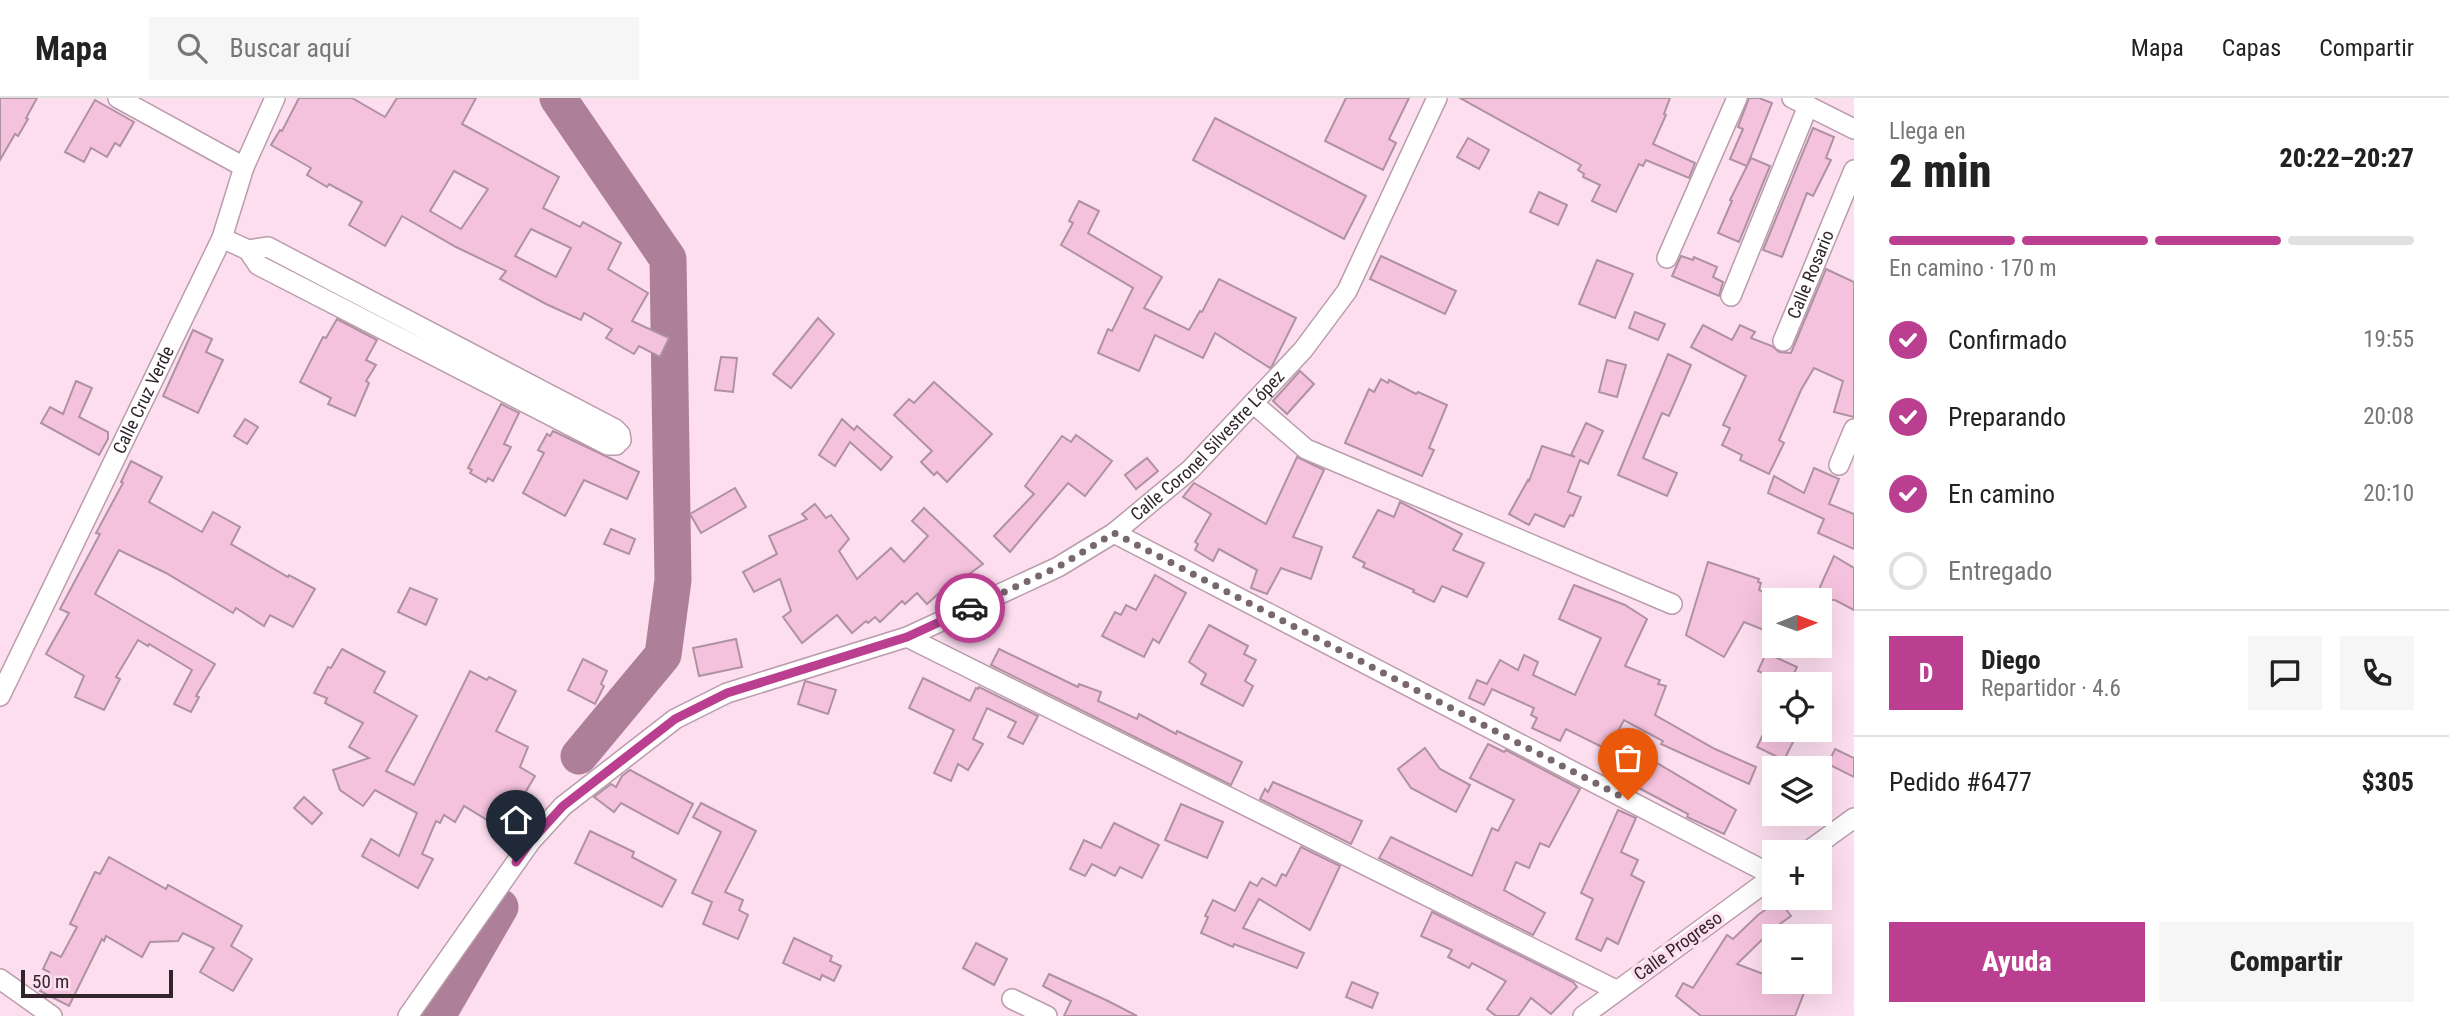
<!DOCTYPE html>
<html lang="es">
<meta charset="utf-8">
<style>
:root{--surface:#fff;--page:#f6f6f6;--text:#222;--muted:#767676;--line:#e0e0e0;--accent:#ba3f90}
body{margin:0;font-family:"Roboto Condensed",sans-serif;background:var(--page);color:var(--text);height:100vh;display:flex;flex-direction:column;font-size:26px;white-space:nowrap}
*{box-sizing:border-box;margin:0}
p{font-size:23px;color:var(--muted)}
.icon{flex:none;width:38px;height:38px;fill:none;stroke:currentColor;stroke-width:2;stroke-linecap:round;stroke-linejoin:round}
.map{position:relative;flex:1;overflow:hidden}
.side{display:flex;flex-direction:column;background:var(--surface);width:595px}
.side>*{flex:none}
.needle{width:46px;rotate:89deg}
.fabs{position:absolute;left:1762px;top:490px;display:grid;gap:14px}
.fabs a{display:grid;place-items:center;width:70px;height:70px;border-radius:0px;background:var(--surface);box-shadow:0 7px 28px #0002;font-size:35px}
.scale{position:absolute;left:21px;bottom:18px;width:152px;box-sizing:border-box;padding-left:7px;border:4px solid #31252b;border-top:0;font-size:19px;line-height:24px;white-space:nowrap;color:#31252b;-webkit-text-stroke:5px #fddeef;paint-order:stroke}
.pin{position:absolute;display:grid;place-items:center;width:60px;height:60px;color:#fff;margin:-72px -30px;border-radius:50% 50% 50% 0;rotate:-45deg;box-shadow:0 0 7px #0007}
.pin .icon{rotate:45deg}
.courier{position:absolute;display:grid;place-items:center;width:70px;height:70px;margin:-35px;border:5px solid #ba3f90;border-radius:50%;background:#fff;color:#222;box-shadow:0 2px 9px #0007}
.overview em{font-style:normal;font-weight:800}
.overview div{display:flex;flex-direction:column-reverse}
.overview{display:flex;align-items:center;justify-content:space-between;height:119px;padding:0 35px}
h1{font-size:46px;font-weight:800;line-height:52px}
.bar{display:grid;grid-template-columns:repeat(4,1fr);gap:10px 7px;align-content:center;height:84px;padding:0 35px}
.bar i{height:9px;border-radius:5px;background:var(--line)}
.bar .current{background:var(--accent)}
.bar p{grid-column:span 4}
.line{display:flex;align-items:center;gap:18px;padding:0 35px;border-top:2px solid var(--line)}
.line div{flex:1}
.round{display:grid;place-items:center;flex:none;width:74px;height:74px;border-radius:0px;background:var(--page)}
ol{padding:0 35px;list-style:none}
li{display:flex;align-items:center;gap:21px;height:77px}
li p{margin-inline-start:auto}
li .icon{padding:7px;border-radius:50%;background:var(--accent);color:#fff;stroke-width:4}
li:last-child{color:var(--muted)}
li i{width:38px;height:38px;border:4px solid var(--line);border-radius:50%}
.primary-button{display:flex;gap:14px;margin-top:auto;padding:14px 35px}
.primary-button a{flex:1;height:80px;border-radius:0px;background:var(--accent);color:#fff;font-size:28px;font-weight:800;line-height:80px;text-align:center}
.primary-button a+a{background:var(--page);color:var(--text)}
header{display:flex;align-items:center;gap:42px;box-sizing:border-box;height:98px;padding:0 35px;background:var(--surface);border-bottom:2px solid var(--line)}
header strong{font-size:33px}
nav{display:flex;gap:38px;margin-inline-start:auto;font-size:24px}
.search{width:490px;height:63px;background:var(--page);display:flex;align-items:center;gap:18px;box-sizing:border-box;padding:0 24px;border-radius:0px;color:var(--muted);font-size:26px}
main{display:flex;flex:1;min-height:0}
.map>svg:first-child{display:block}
</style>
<header>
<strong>Mapa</strong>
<div class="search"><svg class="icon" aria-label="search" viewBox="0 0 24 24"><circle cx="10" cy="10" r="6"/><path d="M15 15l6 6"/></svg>Buscar aquí</div>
<nav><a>Mapa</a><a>Capas</a><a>Compartir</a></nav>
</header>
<main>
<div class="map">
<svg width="1854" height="918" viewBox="0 0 1854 918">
<rect width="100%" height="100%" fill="#fddeef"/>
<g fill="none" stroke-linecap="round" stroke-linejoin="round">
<g stroke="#ad7f99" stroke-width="37">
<path d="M558,0l110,161 5,321 -10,75 -84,101"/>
<path d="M437,918l63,-109"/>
</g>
</g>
<g fill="#f5c2de" stroke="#af92a2" stroke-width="2" fill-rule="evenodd">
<path d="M0,0h37l-11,20 2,1 -10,17 -3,-2 -15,26z"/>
<path d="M299,0h53l33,19 12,-19h79l-14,26 97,53 -16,31 37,19 3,-5 38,21 -13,26 40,24 -16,28 37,17 -9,19 -21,-11 -5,8 -28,-16 6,-9 -28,-16 -3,7 -35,-16 -46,-25 6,-8 -50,-24 -54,-31 -17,30 -36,-21 13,-23 -33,-18 -2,3 -20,-12 4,-7 -40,-23 9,-15 2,1zM454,73l34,18 -27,40 -31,-18zM531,131l40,19 -15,29 -41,-21z"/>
<path d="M1346,0h63l-20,41 7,4 -13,27 -58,-29z"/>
<path d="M1460,0h210l-6,16 2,1 -13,29 42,19 -6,15 -43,-18 -3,6 -4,-2 -23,48 -24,-11 8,-16 -17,-8 1,-3 -6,-4 3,-5z"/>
<path d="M1749,0h10l13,5 -25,63 4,-8 19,8 -31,76 -21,-9 14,-32 -2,-1 17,-34 -17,-7 13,-30 -5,-2z"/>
<path d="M95,2l39,22 -14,24 -5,-3 -8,14 -16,-9 -7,14 -19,-10z"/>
<path d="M1215,20l151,78 -22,43 -151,-79z"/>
<path d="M1813,30l21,9 -8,21 5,2 -18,36 -6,-3 -25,64 -19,-7z"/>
<path d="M1468,40l21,12 -10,19 -22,-12z"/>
<path d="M1539,94l28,13 -9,20 -28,-13z"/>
<path d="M1079,103l20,10 -11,22 74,44 -18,31 45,22 11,-19 2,1 17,-33 77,39 -24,48 -2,2 -55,-35 -12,25 -48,-23 -16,36 -41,-18 10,-24 4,2 21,-43 -72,-43 12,-22 -4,-2z"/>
<path d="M1381,158l75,35 -11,23 -75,-35z"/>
<path d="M1681,158l12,4 1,-3 23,10 -4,10 10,5 -4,14 -47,-20z"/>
<path d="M1597,162l36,14 -18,44 -36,-14z"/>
<path d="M1826,171l28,13v135l-20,-5 9,-31 -29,-13 -13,22 -22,50 5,3 -15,31 -29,-14 2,-5 -20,-10 8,-17 -7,-3 23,-49 -55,-29 12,-22 29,15 8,-15 15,7 -4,6 21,8 7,6 12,1z"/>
<path d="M1635,214l30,12 -7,16 -29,-12z"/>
<path d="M818,220l16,16 -43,54 -18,-14z"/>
<path d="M337,221l40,21 -11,20 10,5 -10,16 3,2 -14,33 -27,-12 3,-6 -31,-16 23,-45 3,1z"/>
<path d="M193,232l19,9 -6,13 17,8 -25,53 -35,-17z"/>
<path d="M1668,256l23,11 -22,51 -7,-3 -19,45 34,15 -10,23 -49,-21z"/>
<path d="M721,259l16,1 -4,34 -18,-2z"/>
<path d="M1607,262l19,5 -9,32 -18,-5z"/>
<path d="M1300,273l14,13 -27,30 -14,-13z"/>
<path d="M1381,281l7,4 1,-3 27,14 2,-2 29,13 -18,43 5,2 -12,26 -77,-33 24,-54 5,3z"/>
<path d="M76,283l16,7 -13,29 29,15v7l-9,16 -58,-32 9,-16 13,7z"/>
<path d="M934,284l58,52 -45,48 -10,-10 -3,3 -13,-13 11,-11 -38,-36 15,-16 5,4z"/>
<path d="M501,306l18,9 -15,31 7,3 -18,34 -5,-3 -2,4 -16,-9 2,-3 -4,-2z"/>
<path d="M245,321l13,8 -11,17 -13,-8z"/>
<path d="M842,321l12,11 3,-4 35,31 -11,13 -31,-28 -15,24 -16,-11z"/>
<path d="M1586,325l17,8 -15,33 -8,-4 -12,32 13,5 -8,19 -3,-1 -6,12 -29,-13 -6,11 -20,-11 19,-34 1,1 13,-35 33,11 -4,-2z"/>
<path d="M553,333l86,41 -12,27 -43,-19 -19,36 -42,-23 21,-40 -6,-3 9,-16 3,2z"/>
<path d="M1076,337l36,26 -27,35 -17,-13 -58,69 -16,-16 40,-42 -9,-8 37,-50 9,6z"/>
<path d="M1297,359l27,13 -31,67 29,10 -11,32 -30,-11 -14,26 -16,-6 6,-18 -38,-21 -6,12 -18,-11 3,-6 -3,-2 16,-28 -28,-17 11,-14 72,41z"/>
<path d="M1147,360l11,13 -22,18 -11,-14z"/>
<path d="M131,363l31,16 -13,25 53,30 11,-20 27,15 -9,17 57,33 1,-2 26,14 -22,38 -23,-12 -6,11 -28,-18 -3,5 -67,-40 -47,-23 -24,44 120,70 -19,32 3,1 -8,15 -17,-8 18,-34 -43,-26 -1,2 -10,-6 -22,37 4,2 -16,31 -29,-13 9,-21 -38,-22 23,-41 -9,-4 40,-75 -4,-1 27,-50 -2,-1z"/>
<path d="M1814,370l25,11 -10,25 25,10v35l-36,-16 6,-14 -56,-26 6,-17 30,17z"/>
<path d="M735,390l11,19 -45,26 -11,-19z"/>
<path d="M1400,404l62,32 -9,16 31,13 -17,34 -25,-11 -8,16 -21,-10 1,-2 -51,-23 2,-4 -12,-6 25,-47 16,7z"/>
<path d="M815,406l11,14 5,-3 18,24 -10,12 18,28 34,-31 13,14 24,-26 -16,-15 12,-13 59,56 -33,24 -2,-3 -21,19 -10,-11 -12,11 -3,-3 -22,21 -5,-5 -7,6 -2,-2 -14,12 -15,-18 -35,28 -19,-26 8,-6 -11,-32 -26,13 -11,-20 34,-18 -8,-18 38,-17 -5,-5z"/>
<path d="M611,431l24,10 -6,15 -25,-10z"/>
<path d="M1834,458l20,12v42l-19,-10h-15v-13z"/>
<path d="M1708,464l51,17 -1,3 3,1 -2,7 15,7v37l-30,-12 -20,35 -38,-22z"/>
<path d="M1155,477l31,18 -27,50 -6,-4 -9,18 -42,-21 13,-24 6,3 5,-10 10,5z"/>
<path d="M1574,487l51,20 22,14 -22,47 35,14 -2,4 8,2 -11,29 60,34 41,18 -7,17 -88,-40 2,-3 -39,-21 -16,30 -42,-21 -6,12 -28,-13 5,-10 -6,-3 3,-7 -42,-19 -8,16 -15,-7 8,-18 10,4 13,-24 18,10 6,-15 14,7 -5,13 42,20 26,-57 -42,-19z"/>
<path d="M410,490l27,11 -11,26 -28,-13z"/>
<path d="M1209,527l39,21 -4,8 12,6 -11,21 8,5 -10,20 -42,-22 5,-10 -17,-12z"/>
<path d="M736,541l6,28 -43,9 -6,-28z"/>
<path d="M342,551l43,23 -11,20 43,24 -31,55 28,14 56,-114 17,9 2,-3 27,14 -20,40 32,16 -8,20 15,9 -22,37 7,4 -10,17 -46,-28 -9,16 -11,-7 -4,8 -4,-2 -14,33 11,5 -15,29 -56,-32 9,-17 28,17 18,-43 -42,-23 -12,16 -23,-16 -7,-20 36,-12 -20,-11 14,-24 -38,-20 2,-5 -13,-5 14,-26 3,1z"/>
<path d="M999,551l79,38 1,-3 22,8 -3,9 39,18 2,-5 37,20 1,-3 65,31 -11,23 -240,-120z"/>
<path d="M1766,555l31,14 -8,17 -31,-13z"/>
<path d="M583,561l24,12 -6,13 3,2 -9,18 -27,-14z"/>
<path d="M923,580l47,23 6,-13 2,1 1,-2 59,29 -15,28 -15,-7 8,-15 -29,-14 -14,31 10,5 -15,26 -10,-6 -7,17 -17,-8 20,-43 -45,-22z"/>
<path d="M805,583l31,9 -8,24 -30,-10z"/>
<path d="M1765,632h34l-15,30 -27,-13z"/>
<path d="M1488,646l16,8 2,-2 74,39 -31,58 -9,-4 -11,25 -13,-6 -12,28 41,23 -12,22 -154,-77 12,-21 81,39 20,-48 6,3 16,-31 -44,-22z"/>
<path d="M1425,650l15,21 30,16 -14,27 -45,-24 -13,-19z"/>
<path d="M1835,651l19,9v19l-26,-13z"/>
<path d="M1652,662l84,50 -12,24 -37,-17 1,-3 -51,-27z"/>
<path d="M630,672l63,34 -15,30 -57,-31 -7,9 -20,-15 17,-13 5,3 6,-11z"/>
<path d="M1273,684l89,39 -11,23 -91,-45 5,-10 3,3z"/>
<path d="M304,699l18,16 -10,11 -18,-16z"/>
<path d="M701,705l55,28 -31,61 18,8 -4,10 9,5 -10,24 -35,-15 9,-22 -20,-9 29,-61 -28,-15z"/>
<path d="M1181,706l42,18 -16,36 -42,-18z"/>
<path d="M1618,712l18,8 -15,34 17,8 -7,15 13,7 -26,62 -11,-6 -6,13 -25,-12 17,-40 -12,-6z"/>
<path d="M1114,725l45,22 -17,33 -22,-11 -5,9 -23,-12 -7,12 -15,-7 14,-29 17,8z"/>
<path d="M590,733l44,21 -2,5 44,23 -14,27 -87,-44z"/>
<path d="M1301,749l39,19 -30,64 -51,-31 -16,29 61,25 -7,15 -63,-24 -1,3 -32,-14 7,-16 -3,-1 8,-16 22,11 15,-29 7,4 5,-8 14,8 6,-12 4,2z"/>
<path d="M109,759l57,32 2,-4 74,41 -11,20 21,13 -19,32 -33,-19 14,-24 -31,-15 -5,8 -28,1 -8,15 -36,-21 -2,5 -2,-2 -33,67 -29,-15 9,-19 -6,-3 8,-17 10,5 16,-30 -7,-3 25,-52 5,2z"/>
<path d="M1779,802l12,16 -18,13 -36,35 37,14v4h9l22,8 -10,26h-94l-25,-20 7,-13 10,5 34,-53 6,4 25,-24z"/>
<path d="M1432,814l141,70 4,5 -26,27 -20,-16 -13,18h-22l-9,-7 19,-28 -34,-18 -3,5 -21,-11 4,-7 -31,-14z"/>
<path d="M794,840l38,18 -2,5 11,5 -7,15 -12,-6 -2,5 -37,-17z"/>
<path d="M976,845l31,16 -13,26 -31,-17z"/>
<path d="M1049,876l59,27 29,15h-73l7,-15 -28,-15z"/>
<path d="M1352,884l26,11 -6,15 -26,-11z"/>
</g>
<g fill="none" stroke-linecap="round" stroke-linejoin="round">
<g stroke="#ba9cac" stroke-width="22">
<g id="minor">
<path d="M118,0l126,69"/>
<path d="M1792,0l62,31"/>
<path d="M222,140l26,12 10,15 350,180h8l5,-5 -1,-6 -5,-5 -347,-182 -20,3"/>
<path d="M1667,160l70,-160"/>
<path d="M1731,198l77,-190"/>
<path id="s1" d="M1783,243l71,-171"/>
<path d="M1254,306l52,45 366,155"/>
<path d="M1839,367l15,-36"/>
<path d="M1114,435l660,343 -191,140"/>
<path d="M907,539l709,353"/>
<path id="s2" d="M0,598l222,-458 22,-71 31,-69"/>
<path d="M1807,754l47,-34"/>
<path d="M0,881l52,37"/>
<path d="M1012,901l35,17"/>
<path id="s3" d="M408,918l123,-175 32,-35 112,-87 52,-26 180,-56 151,-70 56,-34 77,-64 112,-119 44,-59 90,-193"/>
</g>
</g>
<use href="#minor" stroke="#fff" stroke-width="19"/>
</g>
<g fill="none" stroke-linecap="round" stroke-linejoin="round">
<path stroke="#786670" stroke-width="7" stroke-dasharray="0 12.6" d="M970,510l88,-41 56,-34 514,267"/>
<path stroke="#ba3f90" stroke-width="9" d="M516,764l15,-21 32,-35 112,-87 52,-26 180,-56 63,-29"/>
</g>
<g text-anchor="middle" stroke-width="7" stroke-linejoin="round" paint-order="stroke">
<g font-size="18" fill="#31252b" stroke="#fddeef">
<text dy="6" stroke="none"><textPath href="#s1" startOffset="72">Calle Rosario</textPath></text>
<text dy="6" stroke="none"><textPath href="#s2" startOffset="329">Calle Cruz Verde</textPath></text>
<text dy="6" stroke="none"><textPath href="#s3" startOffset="1010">Calle Coronel Silvestre López</textPath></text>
<text transform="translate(1678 848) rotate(-36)" y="6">Calle Progreso</text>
</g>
</g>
</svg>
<div class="fabs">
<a><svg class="needle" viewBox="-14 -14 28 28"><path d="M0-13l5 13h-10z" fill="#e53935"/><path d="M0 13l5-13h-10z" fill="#767676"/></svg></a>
<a><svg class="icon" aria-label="locate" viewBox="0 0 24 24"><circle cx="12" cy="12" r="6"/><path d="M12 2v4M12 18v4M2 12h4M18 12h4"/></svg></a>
<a><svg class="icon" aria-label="layers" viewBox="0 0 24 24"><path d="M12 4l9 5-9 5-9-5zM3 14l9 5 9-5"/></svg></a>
<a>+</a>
<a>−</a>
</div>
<div class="scale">50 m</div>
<div class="pin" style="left:1628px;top:702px;background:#ea580c"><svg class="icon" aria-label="bag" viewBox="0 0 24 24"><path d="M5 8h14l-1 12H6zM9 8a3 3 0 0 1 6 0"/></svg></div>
<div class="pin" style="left:516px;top:764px;background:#1f2937"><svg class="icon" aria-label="home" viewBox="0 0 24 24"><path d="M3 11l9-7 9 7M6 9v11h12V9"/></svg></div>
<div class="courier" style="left:970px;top:510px"><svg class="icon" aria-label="car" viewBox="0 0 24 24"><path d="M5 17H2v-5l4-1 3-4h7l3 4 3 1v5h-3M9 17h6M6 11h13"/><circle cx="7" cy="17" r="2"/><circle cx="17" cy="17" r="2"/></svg></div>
</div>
<section class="side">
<div class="overview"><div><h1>2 min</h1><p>Llega en</p></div><em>20:22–20:27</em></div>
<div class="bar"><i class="current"></i><i class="current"></i><i class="current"></i><i></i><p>En camino · 170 m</p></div>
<ol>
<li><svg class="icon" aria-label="check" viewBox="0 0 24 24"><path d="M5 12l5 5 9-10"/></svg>Confirmado<p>19:55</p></li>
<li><svg class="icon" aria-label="check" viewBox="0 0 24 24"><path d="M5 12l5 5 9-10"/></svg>Preparando<p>20:08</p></li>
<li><svg class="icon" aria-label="check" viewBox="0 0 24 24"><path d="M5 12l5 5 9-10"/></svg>En camino<p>20:10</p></li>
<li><i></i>Entregado</li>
</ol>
<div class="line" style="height:126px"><b class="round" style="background:var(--accent);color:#fff">D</b><div><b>Diego</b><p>Repartidor · 4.6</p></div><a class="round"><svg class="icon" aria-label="chat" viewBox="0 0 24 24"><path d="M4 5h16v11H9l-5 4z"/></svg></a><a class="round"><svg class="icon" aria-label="phone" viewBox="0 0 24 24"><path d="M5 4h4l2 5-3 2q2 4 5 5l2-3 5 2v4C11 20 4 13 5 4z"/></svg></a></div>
<div class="line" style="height:91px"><div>Pedido #6477</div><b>$305</b></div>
<div class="primary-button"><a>Ayuda</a><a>Compartir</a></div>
</section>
</main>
